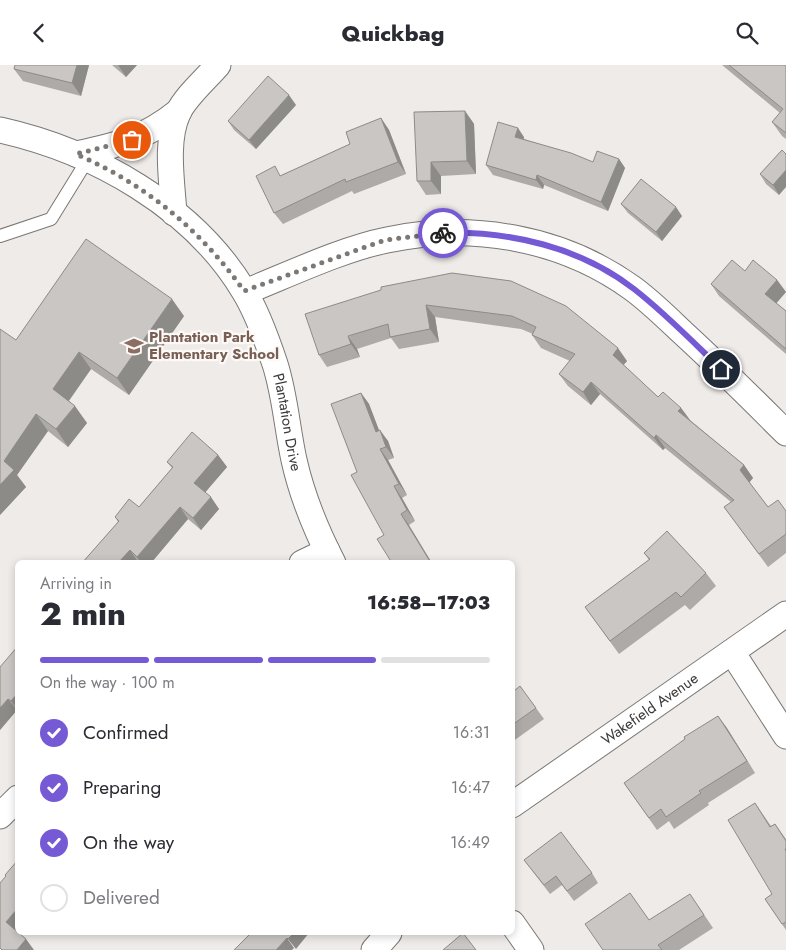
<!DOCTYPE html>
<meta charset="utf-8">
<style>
:root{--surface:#fff;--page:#f2f2f3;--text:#2b2b33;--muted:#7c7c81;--line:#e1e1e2;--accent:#765ad5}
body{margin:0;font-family:Jost,sans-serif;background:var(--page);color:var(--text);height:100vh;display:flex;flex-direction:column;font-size:19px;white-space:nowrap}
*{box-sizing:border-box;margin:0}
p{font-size:16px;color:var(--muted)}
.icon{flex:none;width:28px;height:28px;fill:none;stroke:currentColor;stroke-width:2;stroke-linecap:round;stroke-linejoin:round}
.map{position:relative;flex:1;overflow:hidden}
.details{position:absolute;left:15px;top:495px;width:500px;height:375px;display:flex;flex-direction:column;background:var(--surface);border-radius:8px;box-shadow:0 2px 8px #0003}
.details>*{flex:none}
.pin{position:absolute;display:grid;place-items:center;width:42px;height:42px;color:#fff;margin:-21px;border:2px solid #fff;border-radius:50%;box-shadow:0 1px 5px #0007}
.courier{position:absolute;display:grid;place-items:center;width:50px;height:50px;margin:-25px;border:4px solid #765ad5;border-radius:50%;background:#fff;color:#222;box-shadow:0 1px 6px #0007}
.headline em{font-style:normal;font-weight:800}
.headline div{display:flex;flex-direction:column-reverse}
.headline{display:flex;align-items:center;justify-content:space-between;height:85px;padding:0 25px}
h1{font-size:32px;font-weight:800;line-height:38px}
.bar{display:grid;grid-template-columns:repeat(4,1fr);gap:8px 5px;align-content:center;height:60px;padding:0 25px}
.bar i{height:6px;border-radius:4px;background:var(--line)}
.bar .selected{background:var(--accent)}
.bar p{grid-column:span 4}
ol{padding:0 25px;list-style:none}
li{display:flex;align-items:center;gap:15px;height:55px}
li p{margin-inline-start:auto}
li .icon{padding:5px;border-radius:50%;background:var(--accent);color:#fff;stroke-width:4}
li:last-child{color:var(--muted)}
li i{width:28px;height:28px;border:2px solid var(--line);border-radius:50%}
header{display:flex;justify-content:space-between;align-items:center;height:65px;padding:0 25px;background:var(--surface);font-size:22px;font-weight:800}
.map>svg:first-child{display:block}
</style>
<header><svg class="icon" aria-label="back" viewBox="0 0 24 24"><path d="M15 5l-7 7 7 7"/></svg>Quickbag<svg class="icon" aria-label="search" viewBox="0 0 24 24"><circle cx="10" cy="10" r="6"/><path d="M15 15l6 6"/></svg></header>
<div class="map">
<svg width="786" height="885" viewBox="0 0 786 885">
<rect width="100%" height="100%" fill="#efebe8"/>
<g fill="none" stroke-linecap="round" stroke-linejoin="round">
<g stroke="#7a7774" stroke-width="14">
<path id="service" d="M0,171l51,-17 37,-60"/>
</g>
<g stroke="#7a7774" stroke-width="27">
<g id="minor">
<path id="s1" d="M0,65c94,21 193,76 244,161 13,21 23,49 31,73 10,31 12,64 19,96 8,36 22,70 39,103"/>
<path d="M76,89c43,-9 68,-15 103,-43"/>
<path d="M174,148c-2,-31 -9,-72 4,-100 7,-16 29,-35 40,-48"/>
<path d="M245,227c43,-17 97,-43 142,-52 84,-18 174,-3 245,48 18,13 34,29 51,45 35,32 69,66 103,100"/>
<path d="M302,498l25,-12"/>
<path d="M732,587l54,84"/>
<path id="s2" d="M512,740l274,-191"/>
<path d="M0,751l18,-18"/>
<path d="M512,858l19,27"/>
<path d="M374,885l15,-17"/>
</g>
</g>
<use href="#service" stroke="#fff" stroke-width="12"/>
<use href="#minor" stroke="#fff" stroke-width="25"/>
</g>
<g fill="#aeaaa8">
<path d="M89,0l-8,31 -58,-15 -9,-12z"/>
<path d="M112,0h25l-11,12z"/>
<path d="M722,0h64v74l-4,-3 -10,-14 8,-9z"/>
<path d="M296,40l-40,44 -22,-19 -6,-9z"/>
<path d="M465,46l9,13 2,50 -35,2v18l-15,1 -9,-14z"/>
<path d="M381,53l8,12 17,44 -52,20 -2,-3 -69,33 -9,-11 8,-38 68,-31z"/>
<path d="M524,72v2l69,23 26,-3 6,9 -17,43 -64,-26 -1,4 -50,-14 -7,-10z"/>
<path d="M782,85l-3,45 -13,-11 -6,-10z"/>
<path d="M621,139l61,12 -20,25 -34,-28z"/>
<path d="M745,206l32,9 9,12 -10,11 10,8v43l-67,-58 -8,-12z"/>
<path d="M452,208l175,88 -4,4 35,32 23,11 9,12 54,45 9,13 -4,4 19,25 18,4v42l-18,14 -44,-60 7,-5 -66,-54 -2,2 -63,-56 -9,11 -23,-19 -9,-12 11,-13 -29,-13 -9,-13 1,-1 -12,-5 -86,-12 4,25 -40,7 -8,-11 -34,11 3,8 -33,10 -8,-12z"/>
<path d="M184,251l-55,79 -38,-26 -22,32 18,22 -19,24 -20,-16 -31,44 9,12 -26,28 16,-175z"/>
<path d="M361,328l8,11 10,27 9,10 6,17 -6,2 19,35 -5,3 13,23 -6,4 -25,10 -27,-63z"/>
<path d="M218,390l9,12 -22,25 14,17 -18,21 -13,-11 -37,44h-69l36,-41 -3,-5 24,-10 33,-39 -5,-6z"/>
<path d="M644,488l62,20 10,13 -26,24 -5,-5 -66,49 -34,-47 64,-47z"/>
<path d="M18,581v65l-1,-1 -17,20z"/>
<path d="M512,625l24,18 8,11 -32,23z"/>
<path d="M718,651l37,57 -47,30 1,2 -35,24 -5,-8 -12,9 -33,-47z"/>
<path d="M755,738l16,23 4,-2 11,15v91l-21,-31 7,-5z"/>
<path d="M524,795l68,13 6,10 -24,18 -12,-16 -12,9z"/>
<path d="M699,842l14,21 -34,22h-76z"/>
</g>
<g fill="#8d8b88">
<path d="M77,0h12l-8,31 -9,-13z"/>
<path d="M118,0h19l-11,12z"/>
<path d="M289,30l7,10 -40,44 -7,-9z"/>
<path d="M465,46l9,13 2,50 -9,-13z"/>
<path d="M381,53l8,12 17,44 -8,-12z"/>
<path d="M518,63l6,9 -2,9 -7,-9z"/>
<path d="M619,94l6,9 -17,43 -7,-9z"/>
<path d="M431,97l10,14v18l-10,-13z"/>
<path d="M786,105v17l-7,8 -6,-10z"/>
<path d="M537,110l7,10 -1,4 -7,-9z"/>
<path d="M676,142l6,9 -20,25 -6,-9z"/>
<path d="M777,215l9,12 -12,14 -9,-12z"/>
<path d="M172,234l12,17 -55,79 -12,-17z"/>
<path d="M426,240l9,12 4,25 -9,-13z"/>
<path d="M348,271l9,13 3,8 -9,-13z"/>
<path d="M618,283l9,13 -6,7 -8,-13z"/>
<path d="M79,287l12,17 -26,37 -12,-17z"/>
<path d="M591,317l9,12 -9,11 -8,-13z"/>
<path d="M361,328l8,11 15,39 -8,-11z"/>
<path d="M75,341l12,17 -19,24 -12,-18z"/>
<path d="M681,343l9,12 -12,-9z"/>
<path d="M36,349l12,17 -31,44 9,12 -26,28v-30l4,-24z"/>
<path d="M380,365l8,11 6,17 -8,-11z"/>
<path d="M656,370l9,13 -2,2 -9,-12z"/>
<path d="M380,384l8,11 19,35 -8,-11z"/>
<path d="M218,390l9,12 -24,28 -9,-12z"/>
<path d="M744,400l9,13 -4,5 -9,-13z"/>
<path d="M394,421l8,12 13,23 -8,-11z"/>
<path d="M211,432l8,12 -18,21 -8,-12z"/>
<path d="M180,442l8,12 -37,44h-10l-4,-6z"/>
<path d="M401,449l8,11 23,38h-1z"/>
<path d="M130,485l8,12 -20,1z"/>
<path d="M18,628v17l-7,-9z"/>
<path d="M8,634l9,11 -17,20v-22z"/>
<path d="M718,651l9,12 28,45 -8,-12z"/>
<path d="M18,843v23l-3,4 -9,-13z"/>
<path d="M294,868h15l-13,16 -8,-10z"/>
<path d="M287,873l7,10 -2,2h-16z"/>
<path d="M26,874l8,11h-17z"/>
</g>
<g fill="#cac6c3" stroke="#8d8b88">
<path d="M15,0h62l-5,18 -58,-14z"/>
<path d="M729,0h57v68l-14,-11 11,-13z"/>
<path d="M268,11l21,19 -40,45 -21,-19z"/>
<path d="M465,46l2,50 -36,1v19h-14l-3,-69z"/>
<path d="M381,53l17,44 -52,20 -1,-3 -71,34 -18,-37 19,-10 5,10 70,-32 -4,-12z"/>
<path d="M498,57l20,6 -3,9 56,16 22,9 4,-11 22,8 -18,43 -64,-27 -1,5 -50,-15z"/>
<path d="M782,85l4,4v16l-13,15 -13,-11z"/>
<path d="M641,114l35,28 -20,25 -35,-28z"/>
<path d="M86,174l86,60 -55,79 -38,-26 -26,37 22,17 -19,23 -20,-15 -32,47 10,9 -14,15v-156l16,11z"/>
<path d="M732,195l13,11 8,-11 24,20 -12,14 21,17v38l-75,-65z"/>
<path d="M452,208l59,8 55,25 52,42 -5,7 45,42 5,-5 18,16 -3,3 66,54 -4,5 28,37 10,-7 8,11v23l-27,20 -35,-47 10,-7 -78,-65 -2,3 -63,-56 -8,10 -24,-18 16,-20 -43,-19 4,-8 -24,-11 -86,-11 4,24 -40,8 -2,-13 -40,12 3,8 -32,11 -14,-41 76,-24v-3z"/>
<path d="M361,328l15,39 4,-2 6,17 -6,2 19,35 -5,2 13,24 -6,4 30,49h-39l-15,-24 7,-4 -33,-60 6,-3 -26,-68z"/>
<path d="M192,367l26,23 -24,28 17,14 -18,21 -13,-11 -43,50 -7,-7 -12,13h-36l37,-42 -4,-4 14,-18 10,8 34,-40 -6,-5z"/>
<path d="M667,466l39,42 -25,24 -5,-5 -66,49 -25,-34 65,-48 -6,-6z"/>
<path d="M18,581v47l-7,8 -3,-2 -8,9v-41z"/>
<path d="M520,621l16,22 -24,17v-35l2,1z"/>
<path d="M718,651l29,45 -48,30 2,2 -35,24 -5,-8 -12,9 -25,-35 61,-44 -1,-2z"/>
<path d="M755,738l15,24 5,-3 11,17v8h-1l1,2v71l-4,2 -17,-25 7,-5 -44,-74z"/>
<path d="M561,767l31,41 -25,18 -11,-15 -12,9 -20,-25z"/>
<path d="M18,795v48l-12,14 20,17 -9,11h-15l-2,-2v-65l6,-7 -1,-1z"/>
<path d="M630,828l19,27 41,-26 14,21 -46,30 4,5h-59l-18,-26z"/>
<path d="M251,868h43l-6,6 -1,-1 -11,12h-42z"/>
<path d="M463,868l13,17h-33z"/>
</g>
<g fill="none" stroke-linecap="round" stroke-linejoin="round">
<path stroke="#7b7876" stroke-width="5" stroke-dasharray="0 9" d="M132,75l-56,14c69,30 125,76 168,137l141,-51 58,-7"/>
<path stroke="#765ad5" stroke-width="6" d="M443,168c67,-2 137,14 191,56 31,24 59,53 87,80"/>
</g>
<defs>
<g id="school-bare" transform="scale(1.5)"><path d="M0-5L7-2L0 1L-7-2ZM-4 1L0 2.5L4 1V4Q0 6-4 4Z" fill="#8d6e63" stroke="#fcf9f6" stroke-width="2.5" paint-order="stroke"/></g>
</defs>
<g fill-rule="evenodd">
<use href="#school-bare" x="134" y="281"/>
</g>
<g text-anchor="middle" stroke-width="4.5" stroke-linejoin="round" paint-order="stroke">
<g font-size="15" font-weight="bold" fill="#785e54" stroke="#fcf9f6" text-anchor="start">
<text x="149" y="277">Plantation Park<tspan x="149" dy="17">Elementary School</tspan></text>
</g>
<g font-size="15" fill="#3c3a39" stroke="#fcf9f6">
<text dy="5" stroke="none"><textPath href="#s1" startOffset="439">Plantation Drive</textPath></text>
<text dy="5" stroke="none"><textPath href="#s2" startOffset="168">Wakefield Avenue</textPath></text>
</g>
</g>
</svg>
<div class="pin" style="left:132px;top:75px;background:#ea580c"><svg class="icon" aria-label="bag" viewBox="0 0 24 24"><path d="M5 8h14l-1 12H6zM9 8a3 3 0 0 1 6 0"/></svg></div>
<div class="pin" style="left:721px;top:304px;background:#1f2937"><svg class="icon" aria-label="home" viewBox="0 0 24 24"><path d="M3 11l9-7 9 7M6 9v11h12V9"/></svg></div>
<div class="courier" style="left:443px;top:168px"><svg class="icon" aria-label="bike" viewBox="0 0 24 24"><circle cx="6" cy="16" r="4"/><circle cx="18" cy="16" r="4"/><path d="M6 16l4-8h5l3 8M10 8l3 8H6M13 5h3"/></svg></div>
<section class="details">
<div class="headline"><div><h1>2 min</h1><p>Arriving in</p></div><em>16:58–17:03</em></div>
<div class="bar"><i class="selected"></i><i class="selected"></i><i class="selected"></i><i></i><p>On the way · 100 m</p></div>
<ol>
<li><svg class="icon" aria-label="check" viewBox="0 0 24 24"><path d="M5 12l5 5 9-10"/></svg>Confirmed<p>16:31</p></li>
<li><svg class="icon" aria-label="check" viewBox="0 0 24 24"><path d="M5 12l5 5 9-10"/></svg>Preparing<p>16:47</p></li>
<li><svg class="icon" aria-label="check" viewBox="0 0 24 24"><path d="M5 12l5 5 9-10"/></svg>On the way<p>16:49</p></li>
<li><i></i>Delivered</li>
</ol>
</section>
</div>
